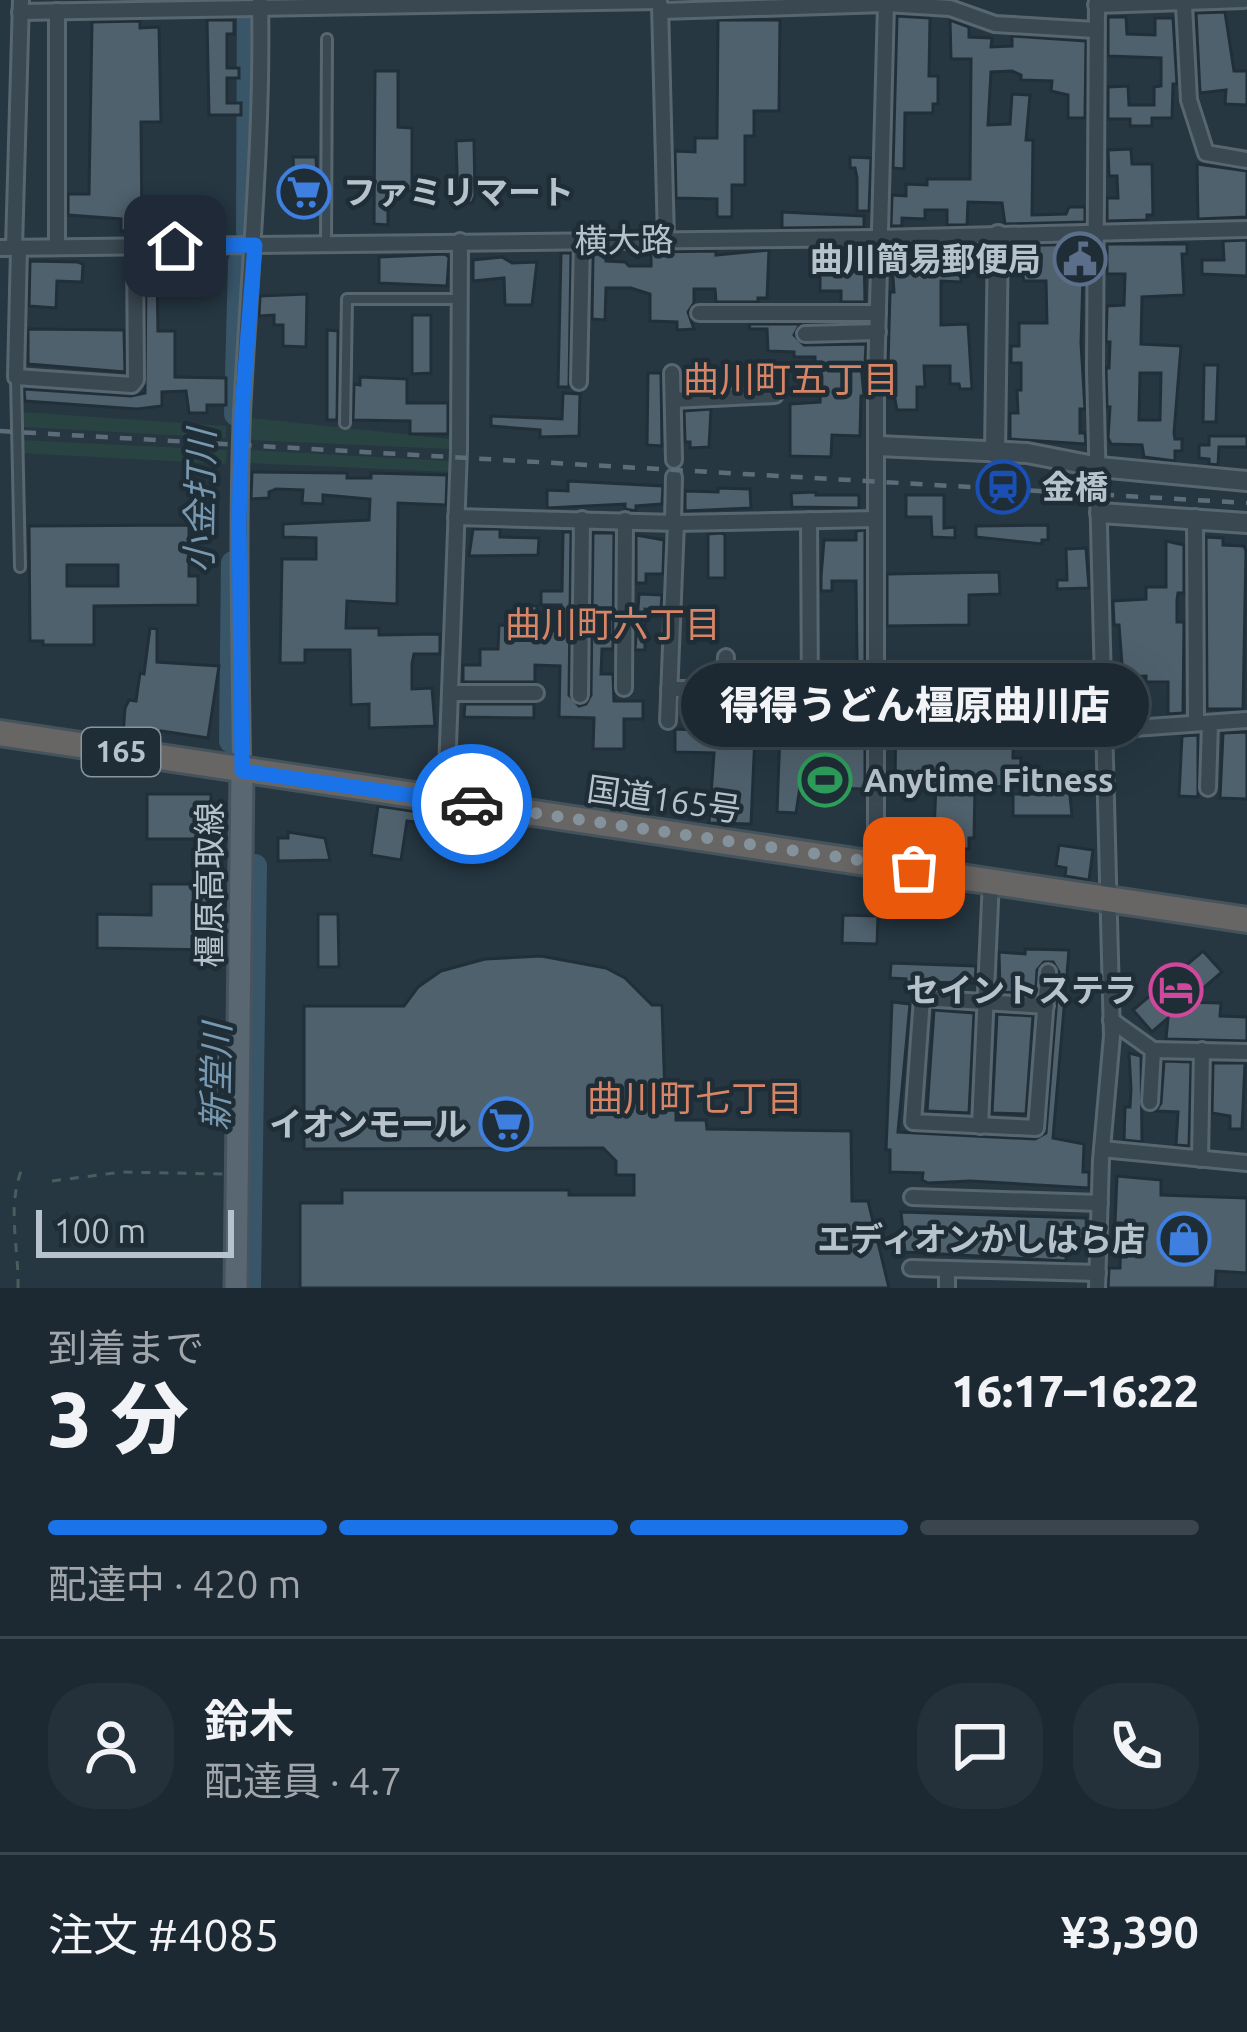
<!DOCTYPE html>
<html lang="ja">
<meta charset="utf-8">
<style>
:root{--surface:#1c2932;--page:#25313a;--text:#f1f3f6;--muted:#a0a6ac;--line:#3a454d;--accent:#1a73e8}
body{margin:0;font-family:Ubuntu,"Noto Sans JP",sans-serif;background:var(--page);color:var(--text);height:100vh;display:flex;flex-direction:column;font-size:45px;white-space:nowrap}
*{box-sizing:border-box;margin:0}
p{font-size:39px;color:var(--muted)}
.icon{flex:none;width:66px;height:66px;fill:none;stroke:currentColor;stroke-width:2;stroke-linecap:round;stroke-linejoin:round}
.map{position:relative;height:1288px;overflow:hidden}
.drawer{display:flex;flex-direction:column;background:var(--surface);flex:1}
.drawer>*{flex:none}
.scale{position:absolute;left:36px;bottom:30px;width:198px;box-sizing:border-box;padding-left:12px;border:6px solid #b7c3cc;border-top:0;font-size:33px;line-height:42px;white-space:nowrap;color:#b7c3cc;-webkit-text-stroke:9px #1f2d37;paint-order:stroke}
.pin{position:absolute;display:grid;place-items:center;width:102px;height:102px;color:#fff;margin:-51px;border-radius:24px;box-shadow:0 6px 18px #0006}
.courier{position:absolute;display:grid;place-items:center;width:120px;height:120px;margin:-60px;border:9px solid #1a73e8;border-radius:50%;background:#fff;color:#222;box-shadow:0 3px 15px #0007}
.bubble{position:absolute;height:84px;border-radius:42px;background:var(--surface);box-shadow:0 12px 48px #0002,0 0 0 3px var(--line);font-size:39px;font-weight:800;line-height:84px;text-align:center}
.overview em{font-style:normal;font-weight:800}
.overview div{display:flex;flex-direction:column-reverse}
.overview{display:flex;align-items:center;justify-content:space-between;height:204px;padding:0 48px}
h1{font-size:78px;font-weight:800;line-height:90px}
.bar{display:grid;grid-template-columns:repeat(4,1fr);gap:18px 12px;align-content:center;height:144px;padding:0 48px}
.bar i{height:15px;border-radius:9px;background:var(--line)}
.bar .current{background:var(--accent)}
.bar p{grid-column:span 4}
.line{display:flex;align-items:center;gap:30px;padding:0 48px;border-top:3px solid var(--line)}
.line div{flex:1}
.round{display:grid;place-items:center;flex:none;width:126px;height:126px;border-radius:48px;background:var(--page)}
.map>svg:first-child{display:block}
</style>
<div class="map">
<svg width="1247" height="1288" viewBox="0 0 1247 1288">
<rect width="100%" height="100%" fill="#263742"/>
<g fill="#284342">
<path d="M23,412l203,14v12l-203,-11z"/>
<path d="M251,418l199,21v10l-199,-9z"/>
<path d="M21,440l206,10 -1,14 -206,-11z"/>
<path d="M250,450l200,11v11l-200,-9z"/>
</g>
<g fill="none" stroke-linecap="round" stroke-linejoin="round">
<g stroke="#395669" stroke-width="24">
<path d="M248,231l1,-231"/>
<path d="M236,414l4,-152"/>
<path d="M231,741l2,-178"/>
<path d="M249,1288l6,-422"/>
</g>
</g>
<g fill="#4f616d" stroke="#212f39" stroke-width="3" fill-rule="evenodd">
<path d="M1225,12l9,59h13v34l-22,-1 1,-14 -26,3 -4,-80z"/>
<path d="M897,16l33,2 -1,58h9v28h-5v9h-28l-1,56 -11,-1z"/>
<path d="M1108,17h18l1,17 28,1v-17h18l4,66h-4l-1,34h-20v8h-22v-7h-22v-32l20,-1 1,19h25v-18l7,-1v-28l-53,-2z"/>
<path d="M207,20h27v14h-7v34h12v10h-12v25h14v12h-32z"/>
<path d="M718,20h62l-1,91h-25v25h-9v49h-13v32h-15v-18l-41,-1 -1,-47 20,1v-14h22z"/>
<path d="M950,20l19,7v10l23,1 -1,9 21,-1v-10l74,5 -1,77h-17v-23l-17,-4 1,-10 -31,-1v-5l-9,-4 -21,1 -3,53 22,-1 2,-30 18,1 -4,45h7l-1,75 34,-1 3,-7h16v15l-80,2 -3,-21 -34,-1 -1,23h-20v-15h-22v9l-23,-1v8h-11l1,-31 14,1v-12l21,1v-6h43l1,-120h-20z"/>
<path d="M140,21v7l19,-1 2,95h-20l1,109h-21v-12l-53,-4v-21h21l3,-172z"/>
<path d="M375,71h23v56l14,1v63l-24,-1v35l-14,-1z"/>
<path d="M474,140l1,56 -3,7h-14l-2,-62z"/>
<path d="M1131,149l1,15h20l1,51h-6v5l-40,1v-23h11l-1,-22h-8l-1,-26z"/>
<path d="M293,157h23l2,43h-23z"/>
<path d="M850,157l21,1 -2,53h-12v-33l-2,-10h-5z"/>
<path d="M1197,164l50,7v46l-49,2z"/>
<path d="M782,212l82,4v11l-82,1z"/>
<path d="M1247,240v36l-45,-2v-14h22l-1,-19z"/>
<path d="M1084,244l-3,99 4,66h-5v24h5l1,11 -76,-5v-26h8l-1,-23h4v-27h-10v-17h8v-23h28l-1,-42h-22l-4,-16h-9v-19z"/>
<path d="M1107,244h80v10h-5l2,41 -42,2 -1,47 40,2 -7,87 1,6h7v12h-7v10l-31,-4 -2,-12 -31,-1 -3,-6 2,-31h-3l-1,-39h3l1,-26h-4l1,-36 17,-1 1,-31h-18zM1140,373h21l-1,47h-21z"/>
<path d="M953,247v5l30,-1v13l-22,1v17l-20,-1v44l27,-1 4,65h-12l-1,-5h-9v-18h-26l1,21h-8v23h-20l-9,-46 2,-72h4l-3,-42z"/>
<path d="M864,249l1,53h-24v-11h-21v-41z"/>
<path d="M769,250l-2,48h-9v4h-42l-1,-13h-21v14l-6,9 6,17 -17,1v-8l-27,-1v-27l-19,-6h-25l-1,32 -13,-1 1,-65h13v7l19,1 4,4h22v-14l65,-1v4z"/>
<path d="M561,253h10l-2,134h-11z"/>
<path d="M445,254l4,3 -2,29 -68,-3v-26z"/>
<path d="M502,257l10,6 25,-1 -5,43h-27l-1,-27 -31,3v-21z"/>
<path d="M30,261l48,1 5,2 -1,18 -25,-1 -1,27 -27,-2z"/>
<path d="M146,273h11l1,58h17v46l51,1v27h-19v8h-18l-3,-22 -24,1v14l-25,3 -112,-8 -1,-12 107,7 14,-3z"/>
<path d="M307,294l-1,53 -23,-1v-21h-9v-10l-15,1 1,-20z"/>
<path d="M412,315h19v58l-19,1z"/>
<path d="M749,324h51l-6,11 10,10 62,-1 -1,20h-4l3,32h-3l-1,40 -28,-1 -1,22 -41,-1v-52l30,-2 1,-40h-6v-5h-21v-5l-26,-1 -1,-22h-17z"/>
<path d="M28,329l96,1 1,42 -97,-8z"/>
<path d="M327,330l11,1v5l-1,84h-10z"/>
<path d="M1204,365h14l-2,57h-13z"/>
<path d="M648,373h13l1,73 -15,-1z"/>
<path d="M360,377l47,2v24h41v31h-38v-13l-57,-1 1,-36 6,1z"/>
<path d="M563,393l17,1 -1,42 -39,1v-7l-49,-4v-10l71,3z"/>
<path d="M711,409l-2,38 -19,1v-6h-5l-1,-31z"/>
<path d="M1209,436h38v11h-28l-1,18 -9,-1v-5l-10,-1v-13h10z"/>
<path d="M252,472l95,1v5h24v-5l76,2 -1,30 -48,-2 -1,101 -50,-3 -1,27h33v7l61,-1v20h-26l-2,10v25l20,-1 3,38 -66,2v-24l-18,1 -1,-55h-45v13h-25l2,-104h34v-21l-33,-1v-13l86,-4 1,-21 -47,-4v9l-21,-1 1,-13 -27,-1 -7,3v6l-18,1z"/>
<path d="M568,481l95,5 -1,18 -26,2v5l-11,-2v-5l-78,4v-18l21,1z"/>
<path d="M718,488l32,1 1,19 -66,3v-20l33,1z"/>
<path d="M816,492v3h43v13l-67,-1 -1,-14z"/>
<path d="M906,495h38v33l11,-1v11l-23,-1 -1,-20h-25z"/>
<path d="M189,525v51h9v29l-104,1v39h-51v-4h-13l-1,-115zM67,565h51v21h-51z"/>
<path d="M1048,525v15h-6v4l-66,-7v-11z"/>
<path d="M473,529h27v8l39,1 -1,17 -69,1z"/>
<path d="M865,530v259l-65,-2 -4,26 -19,-1 3,-80h12v-44h7l1,18 9,6 10,-4 2,-11h11l1,40h25l-2,-156h-24v10h-11v-14l3,-37h32v-9z"/>
<path d="M563,532h8l-2,163 10,11 7,-2 5,-9 2,-162h21l-1,116h-11l-1,25h12l1,27h29v18h-19v30h-31l1,-31 -35,-1 1,-51 -25,-1v17h-72v-17h17v-16h18l1,-24 22,1 1,-21 15,1 -1,24 25,1v-26h-20v-14h21z"/>
<path d="M722,533l3,2v43h-17v-44z"/>
<path d="M636,535l28,5 -1,34h-17v9h-10z"/>
<path d="M1206,537l17,1v7l21,1 2,5 -3,158h-36z"/>
<path d="M1166,541l18,4v48h-6l-1,7v22h7l-1,91 -15,1v-32h-22v-6l-23,1 -4,-52h-5l-1,-24 33,-2v-12h20z"/>
<path d="M1086,548l3,40 -32,1v-9h10l-1,-31z"/>
<path d="M999,572l1,22 -31,1v30l-82,1v-52z"/>
<path d="M639,594l23,1 -1,15 -16,-1v41h-10z"/>
<path d="M150,628l7,1v33l62,4 -11,72 -47,-7 -3,9 -35,-5 2,-27 4,-8 7,1 4,-28 4,1z"/>
<path d="M1076,697l16,1 -1,25 -77,-2 -1,37h8l-1,29 -45,-1 -1,52h-5v11h-42v-17h7l2,-47 -41,-1 1,-79 179,3z"/>
<path d="M699,702h30l-1,29 27,4 -4,89 -42,-1 5,-70 -39,-1v-23l20,1v-26z"/>
<path d="M465,704h69v14l-70,-1z"/>
<path d="M1247,732v67l-27,-1 3,-65z"/>
<path d="M1198,735v62l-19,-1 3,-60z"/>
<path d="M1046,776h22l4,40h-59v-22h33z"/>
<rect x="147" y="794" width="64" height="45"/>
<path d="M378,806l54,8 -1,10 -24,-3 -6,39 -30,-5z"/>
<path d="M288,832l37,6 5,22 -52,1v-23h10z"/>
<path d="M1059,845l34,5 -4,30 -24,-4 1,-8 -10,-2z"/>
<path d="M151,884h64v66l-118,-2v-34l54,1z"/>
<path d="M889,886l34,2 -1,27h-34z"/>
<path d="M318,914h20l1,53h-21z"/>
<path d="M843,915l35,1 -1,28 -35,-1z"/>
<path d="M1025,949l44,1 -16,188 31,6 -1,28h6v16l-119,-7 -42,2 -6,-3 1,-7 -33,-1v-22h-4l6,-148 18,2 -12,128 137,7 11,-6 13,-161 -6,-10h-9l-7,8 -1,18 -18,-1v6l-18,-1 -1,-40 26,2z"/>
<path d="M1203,951l19,21 -35,30 34,1 -1,13 27,1v24l-81,-2 2,-21 -16,14 -19,-22z"/>
<path d="M541,956l65,12 19,10 27,27h10l3,91 11,1v23h30l1,9 144,2 1,70h16l21,87h-589v-85h42v-13h227v5h65v-20h-18v-14l-13,-13 -299,1v-143h100l14,-19 23,-16 44,-12z"/>
<path d="M891,963l85,3 -1,17 -69,-1v-3l-16,-1z"/>
<path d="M934,1010l40,3 -5,100 -42,-2z"/>
<path d="M997,1014l36,2 -7,98 -34,-1z"/>
<path d="M221,1052l-2,56h-17v-55z"/>
<path d="M1129,1053l12,3 1,86 -18,-2 1,-33h5l1,-18z"/>
<path d="M1164,1061l27,1 -2,84 -13,-1 2,-33 -22,-1 5,-8z"/>
<path d="M1213,1063h32l-3,66h-12v-13l-18,-3z"/>
<path d="M1117,1176l44,4v15l86,3v75l-31,-2 -1,17h-107l1,-20h11l1,-45h-6z"/>
<path d="M901,1212l185,6 1,21 -20,-1 -1,23 -161,-9z"/>
</g>
<g fill="none" stroke-linecap="round" stroke-linejoin="round">
<g stroke="#58666f" stroke-width="14">
<g id="service">
<path d="M326,242l1,-203"/>
<path d="M16,378l4,189"/>
<path d="M345,423l2,-124h112"/>
</g>
</g>
<g stroke="#58666f" stroke-width="20">
<g id="minor">
<path d="M1097,0l-2,370 17,666 -11,124 -4,128"/>
<path d="M660,5l6,235"/>
<path d="M1096,5l148,-5"/>
<path d="M1184,5l5,95 17,53 41,7"/>
<path d="M662,11l224,-7 64,4 45,16 100,6"/>
<path d="M20,12l639,-11"/>
<path d="M57,247v-236"/>
<path d="M0,248l878,-10 369,-9"/>
<path d="M14,248l7,-248"/>
<path d="M19,248l-3,129 116,8 4,-5 -1,-134"/>
<path d="M699,313h179"/>
<path d="M805,334l73,-2"/>
<path d="M672,373l2,87"/>
<path d="M579,382l3,-141"/>
<path d="M673,400l102,-5"/>
<path d="M456,517l220,6 199,-4"/>
<path d="M1195,517l1,206"/>
<path d="M809,520l1,181"/>
<path d="M673,522l1,-45"/>
<path d="M624,688l1,-168"/>
<path d="M669,689h55l2,-32"/>
<path d="M450,693h86"/>
<path d="M580,695l2,-176"/>
<path d="M668,721l8,-198"/>
<path d="M1106,730l141,-10"/>
<path d="M242,771c-1,-119 -5,-239 0,-358 7,-138 21,-275 18,-413"/>
<path d="M1208,788l2,-65"/>
<path d="M446,799l13,-349 1,-209"/>
<path d="M876,862v-481l10,-377"/>
<path d="M1046,1006l-124,-8 -9,124 123,6 12,-156"/>
<path d="M1111,1020l42,30 -3,52"/>
<path d="M1153,1050l94,2"/>
<path d="M980,1126l11,-246"/>
<path d="M1102,1149l145,14"/>
<path d="M1200,1159l2,-109"/>
<path d="M912,1197l188,6"/>
<path d="M911,1268l187,5"/>
<path d="M947,1269v19"/>
</g>
</g>
<g stroke="#58666f" stroke-width="24">
<g id="tertiary">
<path d="M878,446l149,7 72,14 148,14"/>
<path d="M995,453l3,-218"/>
<path d="M1100,513l147,10"/>
</g>
</g>
<g stroke="#47545e" stroke-width="27">
<path id="primary" d="M236,1288l6,-517"/>
</g>
<g stroke="#45535c" stroke-width="30">
<path id="trunk" d="M0,733l1247,187"/>
</g>
<g stroke="#465f5d" stroke-width="3" stroke-dasharray="9 9" stroke-linecap="butt">
<path d="M52,1181l70,-9 101,2"/>
<path d="M18,1288c1,-40 -11,-78 3,-117"/>
</g>
<use href="#service" stroke="#3a4852" stroke-width="8"/>
<use href="#minor" stroke="#3a4852" stroke-width="14"/>
<use href="#tertiary" stroke="#3a4852" stroke-width="18"/>
<use href="#primary" stroke="#586772" stroke-width="21"/>
<use href="#trunk" stroke="#686664" stroke-width="24"/>
<path stroke="#5c6d79" stroke-width="4.5" stroke-dasharray="12 12" stroke-linecap="butt" d="M0,431l1247,72"/>
</g>
<g fill="none" stroke-linecap="round" stroke-linejoin="round">
<path stroke="#84929c" stroke-width="12" stroke-dasharray="0 21.6" d="M472,804l442,64"/>
<path stroke="#1a73e8" stroke-width="15" d="M175,246l80,-1 -13,165 -3,113 3,248 230,33"/>
</g>
<defs>
<g id="supermarket-ring" transform="scale(2.7)"><circle r="9.5" fill="#1f2d37" stroke="#3f7fe0" stroke-width="1.5"/><path d="M-6-5.5h2.5l.6 2H6L4.5 2H-2.5L-4.4-4H-6ZM-1.5 3.2a1.3 1.3 0 1 0 .1 0ZM3 3.2a1.3 1.3 0 1 0 .1 0Z" fill="#3f7fe0"/></g>
<g id="civic-ring" transform="scale(2.7)"><circle r="9.5" fill="#1f2d37" stroke="#5c6f8a" stroke-width="1.5"/><path d="M-.6-6.5H3V-4.5H.6V-3L4-1V1h2V6H-6V1h2V-1L-.6-3ZM-1.2 2.5V6h2.4V2.5Z" fill="#5c6f8a"/></g>
<g id="station-ring" transform="scale(2.7)"><circle r="9.5" fill="#1f2d37" stroke="#1a4fb4" stroke-width="1.5"/><path d="M-3-6H3Q5-6 5-4V2Q5 4 3 4L4.5 6H3L1.5 4h-3L-3 6H-4.5L-3 4Q-5 4-5 2V-4Q-5-6-3-6ZM-3.5-4v3h7v-3ZM-3.5 1v1.5H-2V1ZM2 1v1.5H3.5V1Z" fill="#1a4fb4"/></g>
<g id="stadium-ring" transform="scale(2.7)"><circle r="9.5" fill="#1f2d37" stroke="#2e9e5b" stroke-width="1.5"/><path d="M0-5a6.5 5 0 1 0 0 10a6.5 5 0 1 0 0-10ZM-3.5-1.8h7v3.6h-7Z" fill="#2e9e5b"/></g>
<g id="hotel-ring" transform="scale(2.7)"><circle r="9.5" fill="#1f2d37" stroke="#d1479c" stroke-width="1.5"/><path d="M-6-4.5h1.5V1H6V5H4.5V3h-9V5H-6ZM-4 0a1.8 1.8 0 1 1 3.6 0ZM.5 0V-2.5h3Q6-2.5 6 0Z" fill="#d1479c"/></g>
<g id="shop-ring" transform="scale(2.7)"><circle r="9.5" fill="#1f2d37" stroke="#3f7fe0" stroke-width="1.5"/><path d="M-5-2.5h2.3a2.7 3.5 0 0 1 5.4 0H5L5.5 6h-11ZM-1.5-2.5h3a1.5 2.3 0 0 0-3 0Z" fill="#3f7fe0"/></g>
</defs>
<g fill-rule="evenodd">
<use href="#supermarket-ring" x="304" y="192"/>
<use href="#civic-ring" x="1080" y="259"/>
<use href="#station-ring" x="1003" y="487"/>
<use href="#stadium-ring" x="825" y="780"/>
<use href="#hotel-ring" x="1176" y="990"/>
<use href="#supermarket-ring" x="506" y="1124"/>
<use href="#shop-ring" x="1184" y="1239"/>
</g>
<g text-anchor="middle" stroke-width="9" stroke-linejoin="round" paint-order="stroke">
<rect fill="#1f2d37" stroke="#89969f" stroke-width="3" x="82" y="728" width="78" height="48" rx="9"/>
<g font-size="30" font-weight="bold" fill="#b7c3cc">
<text x="121" y="762">165</text>
</g>
<g font-size="33" font-weight="bold" fill="#b7c3cc" stroke="#1f2d37" text-anchor="end">
<text x="343" y="204" text-anchor="start">ファミリマート</text>
<text x="1041" y="271">曲川簡易郵便局</text>
<text x="1042" y="499" text-anchor="start">金橋</text>
<text x="864" y="792" text-anchor="start">Anytime Fitness</text>
<text x="1137" y="1002">セイントステラ</text>
<text x="467" y="1136">イオンモール</text>
<text x="1145" y="1251">エディオンかしはら店</text>
</g>
<g font-size="33" fill="#b7c3cc" stroke="#1f2d37">
<text transform="translate(624 240) rotate(-1)" y="12">横大路</text>
<text transform="translate(664 799) rotate(8)" y="12">国道165号</text>
<text transform="translate(209 885) rotate(-90)" y="12">橿原高取線</text>
</g>
<g font-size="36" fill="#d78567" stroke="#1f2d37">
<text x="791" y="392">曲川町五丁目</text>
<text x="613" y="637">曲川町六丁目</text>
<text x="695" y="1111">曲川町七丁目</text>
</g>
<g font-size="36" font-style="italic" fill="#7798af" stroke="#1f2d37">
<text transform="translate(200 501) rotate(-89)" y="13">小金打川</text>
<text transform="translate(216 1077) rotate(-89)" y="13">新堂川</text>
</g>
</g>
</svg>
<div class="scale">100 m</div>
<div class="pin" style="left:914px;top:868px;background:#ea580c"><svg class="icon" aria-label="bag" viewBox="0 0 24 24"><path d="M5 8h14l-1 12H6zM9 8a3 3 0 0 1 6 0"/></svg></div>
<div class="pin" style="left:175px;top:246px;background:#1f2937"><svg class="icon" aria-label="home" viewBox="0 0 24 24"><path d="M3 11l9-7 9 7M6 9v11h12V9"/></svg></div>
<div class="courier" style="left:472px;top:804px"><svg class="icon" aria-label="car" viewBox="0 0 24 24"><path d="M5 17H2v-5l4-1 3-4h7l3 4 3 1v5h-3M9 17h6M6 11h13"/><circle cx="7" cy="17" r="2"/><circle cx="17" cy="17" r="2"/></svg></div>
<div class="bubble" style="left:681px;top:663px;width:468px">得得うどん橿原曲川店</div>
</div>
<section class="drawer">
<div class="overview"><div><h1>3 分</h1><p>到着まで</p></div><em>16:17–16:22</em></div>
<div class="bar"><i class="current"></i><i class="current"></i><i class="current"></i><i></i><p>配達中 · 420 m</p></div>
<div class="line" style="height:216px"><a class="round"><svg class="icon" aria-label="person" viewBox="0 0 24 24"><circle cx="12" cy="8" r="4"/><path d="M4 21q1-7 8-7t8 7"/></svg></a><div><b>鈴木</b><p>配達員 · 4.7</p></div><a class="round"><svg class="icon" aria-label="chat" viewBox="0 0 24 24"><path d="M4 5h16v11H9l-5 4z"/></svg></a><a class="round"><svg class="icon" aria-label="phone" viewBox="0 0 24 24"><path d="M5 4h4l2 5-3 2q2 4 5 5l2-3 5 2v4C11 20 4 13 5 4z"/></svg></a></div>
<div class="line" style="height:156px"><div>注文 #4085</div><b>¥3,390</b></div>
</section>
